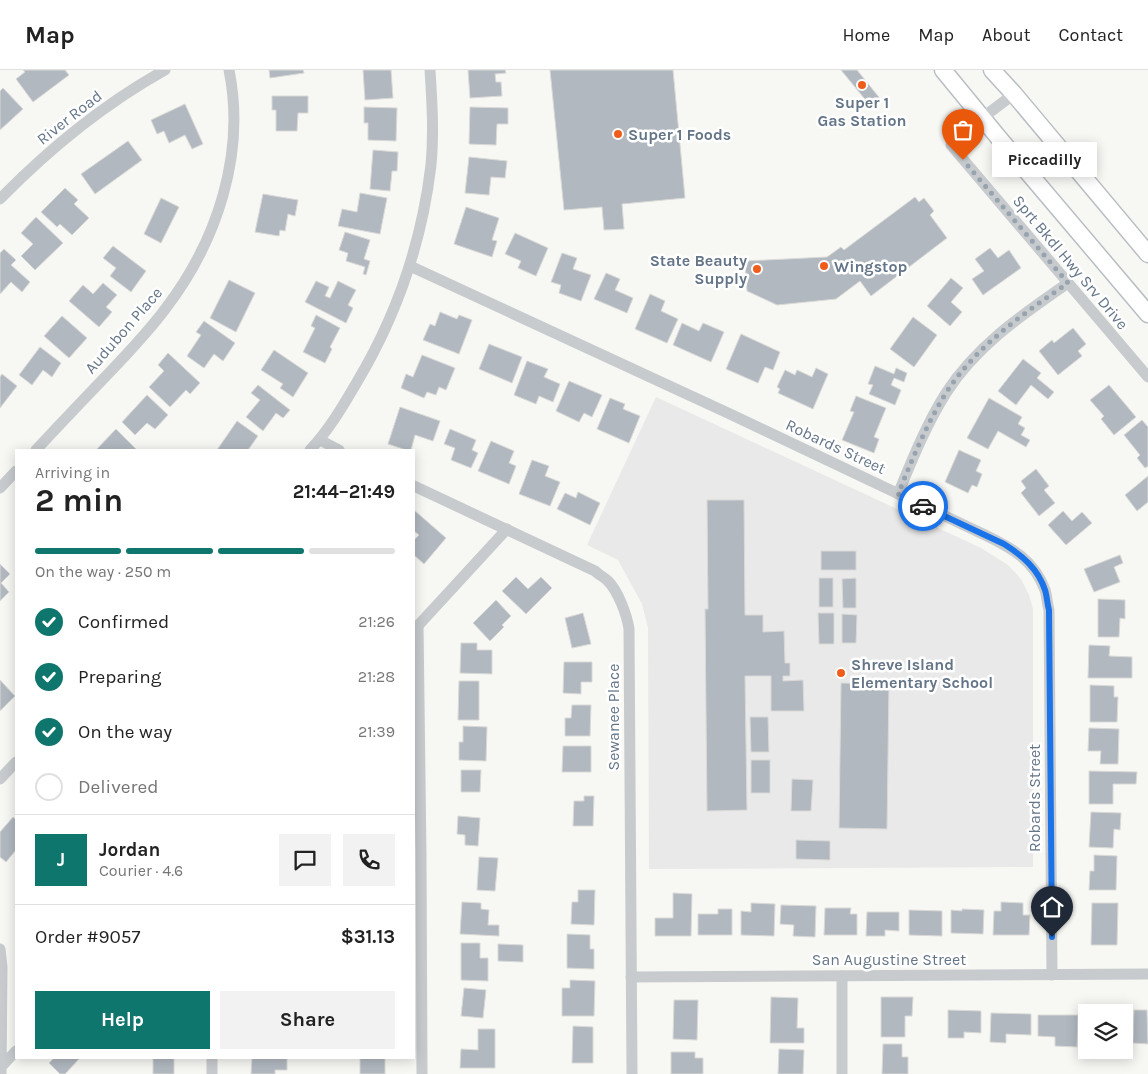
<!DOCTYPE html>
<meta charset="utf-8">
<style>
:root{--surface:#fff;--page:#f2f2f2;--text:#222;--muted:#767676;--line:#e0e0e0;--accent:#0f766e}
body{margin:0;font-family:Karla,sans-serif;background:var(--page);color:var(--text);height:100vh;display:flex;flex-direction:column;font-size:19px;white-space:nowrap}
*{box-sizing:border-box;margin:0}
p{font-size:16px;color:var(--muted)}
.icon{flex:none;width:28px;height:28px;fill:none;stroke:currentColor;stroke-width:2;stroke-linecap:round;stroke-linejoin:round}
.map{position:relative;flex:1;overflow:hidden}
.drawer{position:absolute;left:15px;top:379px;width:400px;height:610px;display:flex;flex-direction:column;background:var(--surface);border-radius:0px;box-shadow:0 2px 12px #0003}
.drawer>*{flex:none}
.buttons{position:absolute;left:1078px;top:934px;display:grid;gap:10px}
.buttons a{display:grid;place-items:center;width:55px;height:55px;border-radius:0px;background:var(--surface);box-shadow:0 2px 12px #0003;font-size:25px}
.pin{position:absolute;display:grid;place-items:center;width:42px;height:42px;color:#fff;margin:-51px -21px;border-radius:50% 50% 50% 0;rotate:-45deg;box-shadow:0 0 5px #0007}
.pin .icon{rotate:45deg}
.courier{position:absolute;display:grid;place-items:center;width:50px;height:50px;margin:-25px;border:4px solid #1a73e8;border-radius:50%;background:#fff;color:#222;box-shadow:0 1px 6px #0007}
.bubble{position:absolute;height:35px;border-radius:0px;background:var(--surface);box-shadow:0 2px 12px #0003;font-size:16px;font-weight:700;line-height:35px;text-align:center}
.overview em{font-style:normal;font-weight:700}
.overview div{display:flex;flex-direction:column-reverse}
.overview{display:flex;align-items:center;justify-content:space-between;height:85px;padding:0 20px}
h1{font-size:32px;font-weight:700;line-height:38px}
.bar{display:grid;grid-template-columns:repeat(4,1fr);gap:8px 5px;align-content:center;height:60px;padding:0 20px}
.bar i{height:6px;border-radius:4px;background:var(--line)}
.bar .selected{background:var(--accent)}
.bar p{grid-column:span 4}
.line{display:flex;align-items:center;gap:12px;padding:0 20px;border-top:1px solid var(--line)}
.line div{flex:1}
.round{display:grid;place-items:center;flex:none;width:52px;height:52px;border-radius:0px;background:var(--page)}
ol{padding:0 20px;list-style:none}
li{display:flex;align-items:center;gap:15px;height:55px}
li p{margin-inline-start:auto}
li .icon{padding:5px;border-radius:50%;background:var(--accent);color:#fff;stroke-width:4}
li:last-child{color:var(--muted)}
li i{width:28px;height:28px;border:2px solid var(--line);border-radius:50%}
.primary-button{display:flex;gap:10px;margin-top:auto;padding:10px 20px}
.primary-button a{flex:1;height:58px;border-radius:0px;background:var(--accent);color:#fff;font-size:20px;font-weight:700;line-height:58px;text-align:center}
.primary-button a+a{background:var(--page);color:var(--text)}
header{display:flex;align-items:center;gap:30px;box-sizing:border-box;height:70px;padding:0 25px;background:var(--surface);border-bottom:1px solid var(--line)}
header strong{font-size:24px}
nav{display:flex;gap:28px;margin-inline-start:auto;font-size:18px}
.map>svg:first-child{display:block}
</style>
<header>
<strong>Map</strong>
<nav><a>Home</a><a>Map</a><a>About</a><a>Contact</a></nav>
</header>
<div class="map">
<svg width="1148" height="1004" viewBox="0 0 1148 1004">
<rect width="100%" height="100%" fill="#f7f8f4"/>
<path fill="#e8e9e8" d="M656,327l325,151 27,17 13,14 8,16 4,14v258l-384,2 -1,-241 -6,-24 -24,-44 -31,-15z"/>
<g fill="#b1b8bf" stroke="#d9d9d7">
<path d="M23,0h42l4,5 -36,27 -17,-23 9,-7z"/>
<path d="M269,0h34l1,3 -34,5z"/>
<path d="M363,0h28l2,28 -28,2z"/>
<path d="M468,0h37l1,3 -11,1 1,8h5l1,14 -32,2z"/>
<path d="M550,0h123l12,128 -63,6 2,25 -20,1 -2,-23 -38,3z"/>
<path d="M841,0h16l25,31 -9,8z"/>
<path d="M3,18l20,21 -23,21v-39z"/>
<path d="M272,26h36v17h-10l-1,18h-21v-21h-4z"/>
<path d="M185,34l18,40 -11,5 -7,-14 -16,8 -5,-12 -7,3 -6,-14z"/>
<path d="M364,37l33,1 -1,33 -28,-1v-17h-4z"/>
<path d="M470,37l38,1v16h-11l-1,21 -27,-1z"/>
<path d="M128,71l14,19 -47,34 -14,-20z"/>
<path d="M373,80l25,2 -1,19h-5l-2,20 -20,-2z"/>
<path d="M469,87l38,4 -2,17 -14,-1 -2,18 -24,-2z"/>
<path d="M65,118l13,12 -4,4 15,14 -17,17 -12,-11 -3,3 -16,-15z"/>
<path d="M360,123l27,5 -7,36 -42,-8 4,-17 15,3z"/>
<path d="M263,124l35,6 -3,16 -7,-2 -3,17 -5,-1 -1,6 -24,-4z"/>
<path d="M915,127l4,5 5,-4 10,13 -4,4 17,23 -76,58 -11,-15 -24,18 -59,6 -30,-14 -2,-30 82,-4 14,-10 3,3z"/>
<path d="M161,128l18,9 -18,36 -17,-9z"/>
<path d="M466,137l33,11 -7,22 5,1 -5,16 -38,-13z"/>
<path d="M36,147l27,26 -28,27 -14,-14 12,-12 -12,-11z"/>
<path d="M345,162l25,8 -6,19 6,2 -4,14 -3,-1 2,-7 -19,-6 2,-8 -9,-3z"/>
<path d="M515,163l33,15 -12,28 -18,-8 3,-7 -16,-7z"/>
<path d="M113,176l33,25 -15,21 -21,-16 6,-8 -13,-10z"/>
<path d="M990,178l8,10 11,-8 12,18 -38,27 -11,-16 12,-8 -9,-12z"/>
<path d="M4,179l12,11 -5,5 19,17 -8,10 -11,-10 -11,12v-41z"/>
<path d="M562,183l15,5 -4,11 18,6 -10,26 -22,-8 2,-8 -10,-3z"/>
<path d="M606,203l14,6 -5,11 18,8 -6,15 -33,-14z"/>
<path d="M951,208l12,10 -12,14 11,10 -12,14 -23,-20z"/>
<path d="M229,210l26,13 -19,39 -26,-14z"/>
<path d="M316,211l13,6 -4,9 5,2 8,-17 18,9 -8,15 5,3 -7,15 -41,-21z"/>
<path d="M103,213l14,12 -11,12 6,5 -13,15 -30,-26 14,-16 10,9z"/>
<path d="M650,224l15,7 -4,10 17,8 -11,24 -32,-14z"/>
<path d="M440,242l17,7 2,-4 13,5 -13,34 -36,-14 7,-16 5,2z"/>
<path d="M316,245l24,13 -10,19 2,2 -7,14 -22,-11 12,-24 -4,-2z"/>
<path d="M62,246l25,22 -18,20 -25,-22z"/>
<path d="M913,247l24,18 -23,32 -24,-18z"/>
<path d="M204,251l31,22 -12,18 -9,-7 -10,14 -17,-12 14,-21 -5,-3z"/>
<path d="M682,253l17,8 4,-8 21,9 -13,30 -38,-17z"/>
<path d="M1073,258l13,16 -8,7 4,5 -24,19 -19,-24 13,-11 2,3z"/>
<path d="M741,264l39,18 -7,18 -8,-3 -7,16 -32,-14z"/>
<path d="M489,274l33,13 -10,26 -33,-14z"/>
<path d="M40,277l21,16 -9,14 -9,-7 -11,15 -13,-10z"/>
<path d="M274,280l34,23 -15,24 -13,-9 3,-4 -22,-14z"/>
<path d="M168,283l32,30 -10,11 -4,-4 -16,17 -21,-20 15,-16 -6,-6z"/>
<path d="M422,285l33,13 -9,22 -7,-3 -3,8 -9,-3 -3,6 -23,-10 5,-14 7,3z"/>
<path d="M1023,289l18,14 -4,5 17,14 -6,7 -17,-14 -15,20 -18,-14z"/>
<path d="M527,291l21,8 -4,8 16,7 -7,18 -14,-6 -3,8 -22,-9z"/>
<path d="M875,296l19,8 2,-6 11,5 -3,9 -10,-4 -3,7 10,5 -6,15 -26,-11 4,-9 -5,-1z"/>
<path d="M816,298l12,6 -15,35 -35,-16 2,-4 -3,-2 8,-17 10,5 2,-5 15,7z"/>
<path d="M2,304l15,12 -17,22v-31z"/>
<path d="M569,311l33,14 -10,22 -8,-4 -5,9 -23,-11z"/>
<path d="M258,315l32,25 -7,8 -7,-5 -13,18 -17,-14 14,-17 -9,-7z"/>
<path d="M1109,315l27,32 -22,18 -13,-16 3,-3 -14,-16z"/>
<path d="M147,325l21,20 -13,14 -8,-6 -12,12 -13,-13z"/>
<path d="M856,326l30,12 -12,29 5,2 -5,14 -32,-13 12,-28 -4,-1z"/>
<path d="M610,328l15,6 -2,5 17,7 -11,27 -32,-14z"/>
<path d="M989,328l33,19 -4,7 7,4 -4,7 9,5 -4,7 -28,-16 -10,18 -21,-11z"/>
<path d="M400,337l40,14 -7,20 -18,-6 -4,15h-5l-18,-6z"/>
<path d="M1142,350l6,7v39l-3,2 -8,-10 3,-3 -16,-20z"/>
<path d="M237,351l21,15 -10,14h-31z"/>
<path d="M116,359l21,21h-41z"/>
<path d="M450,359l26,11 -4,10 6,3 -7,15 -20,-8 4,-12 -11,-4z"/>
<path d="M491,371l23,10 -5,12 7,3 -7,18 -31,-13z"/>
<path d="M959,380l22,10 -5,11 6,3 -5,13 -5,-2 -4,8 -23,-11z"/>
<path d="M532,390l17,6 -4,10 15,6 -10,24 -31,-12z"/>
<path d="M1036,399l13,17 -5,4 11,13 -16,13 -18,-23 5,-5 -5,-7z"/>
<path d="M1148,406v26l-11,9 -12,-16z"/>
<path d="M578,422l22,11 -10,22 -33,-16 8,-16 11,5z"/>
<path d="M707,430h37l1,115h18v17l21,-1 1,32h5v13h-7v5l20,-1 1,31h-33v-35h-26l2,134 -40,1 -2,-202h3z"/>
<path d="M414,440l32,28 -22,26 -10,-9v-15l5,-5 -5,-4z"/>
<path d="M1063,441l9,10 10,-9 10,11 -26,22 -18,-20z"/>
<rect x="821" y="481" width="35" height="19"/>
<path d="M1120,485l3,8 -9,4 6,15 -26,10 -10,-23z"/>
<path d="M0,494l10,10 -9,9 8,9 -9,9z"/>
<path d="M516,507l12,12 13,-12 11,11 -26,26 -24,-23z"/>
<rect x="819" y="508" width="14" height="29"/>
<path d="M856,508v30h-13l-1,-29z"/>
<path d="M1098,529l27,1v19l-5,-1 -1,19h-21z"/>
<path d="M496,530l15,16 -9,9 2,2 -14,14 -17,-18z"/>
<path d="M583,543l8,31 -19,4 -7,-30z"/>
<path d="M818,543h16v31h-15z"/>
<path d="M842,544l15,1 -1,28h-14z"/>
<path d="M461,573h16v7h15v24l-32,-1z"/>
<path d="M1089,575l21,1 -1,10 23,1v21h-44z"/>
<path d="M564,592h28v20h-11v12l-18,-1z"/>
<path d="M0,610l15,16 -15,15z"/>
<path d="M459,611h20v39h-21z"/>
<path d="M841,613l48,1 -2,145 -48,-1z"/>
<path d="M1090,615l24,1v11h4l-1,25h-27z"/>
<path d="M572,635h19l-1,31h-25v-18h6z"/>
<path d="M750,647h18l1,35h-18z"/>
<path d="M463,656l24,1 -1,34 -27,-1v-18h4z"/>
<path d="M1089,658l30,1 -1,35h-18l1,-13h-13z"/>
<path d="M563,676h28v26h-29z"/>
<rect x="751" y="690" width="19" height="33"/>
<path d="M461,700h20l-1,22h-19z"/>
<path d="M1089,701l48,1 -1,12h-23v20h-24z"/>
<path d="M792,709l21,1 -2,31h-20z"/>
<path d="M584,726h10l-1,30h-20l1,-25h10z"/>
<path d="M1091,742l30,1 -1,17 -6,-1 -1,19 -24,-1z"/>
<path d="M458,746l22,2 -2,28 -13,-1v-10l-8,-1z"/>
<path d="M13,747l3,3v30l-10,12 -6,-5v-25z"/>
<path d="M796,770l34,1v19l-34,-1z"/>
<path d="M1094,785l23,1 -1,34h-27l1,-19h4z"/>
<path d="M479,787l19,1 -3,33 -18,-1z"/>
<path d="M578,820h17l-1,35 -23,-1 1,-22h6z"/>
<path d="M673,823l19,1 -1,42h-36v-18h18z"/>
<path d="M462,832l19,1v6l8,1 -1,15h11v11l-39,-2z"/>
<path d="M1001,832l22,1v12h7l-1,20h-36l1,-24h7z"/>
<path d="M751,833l24,1 -1,32 -33,-1v-24l10,1z"/>
<path d="M1092,833h26l-1,42h-26z"/>
<path d="M781,835l35,1 -1,31 -22,-1 1,-11 -14,-1z"/>
<path d="M825,838h26l-1,6h7v21h-33z"/>
<path d="M718,839h14v26h-34v-21h20z"/>
<path d="M962,839l22,1 -1,24 -32,-1v-23l11,1z"/>
<path d="M909,840l33,1v25l-33,-1z"/>
<path d="M867,842h32v19l-14,-1v6h-19z"/>
<path d="M567,864l23,1v14h4v20l-27,-1z"/>
<path d="M461,873h19v15h8v23l-27,-1z"/>
<path d="M498,874l25,1v17l-25,-1z"/>
<path d="M570,910l25,1 -1,35h-32v-28h8z"/>
<path d="M464,918l22,2 -3,28 -22,-2z"/>
<path d="M771,927l27,1 -1,30h7v15h-34z"/>
<path d="M881,927h32l-1,19h-7v21h-24z"/>
<path d="M674,930h24l-1,40 -24,-1z"/>
<path d="M948,940l33,1v22l-17,-1v6h-16z"/>
<path d="M1086,940l39,1v13h6v17h-7v-29h-38v23h-1z"/>
<path d="M1134,940h13l1,34 -15,-1z"/>
<path d="M991,943l40,1v21l-25,-1v9l-16,-1z"/>
<path d="M1038,945h40l-1,32 -22,-1v-9l-17,-1z"/>
<path d="M573,956l20,1v36h-21z"/>
<path d="M478,959h17v39h-35l1,-19 17,1z"/>
<path d="M883,974h19v13h6v17h-26z"/>
<path d="M779,979l25,1 -1,24h-25z"/>
<path d="M671,982h24v6h8v16h-32z"/>
<path d="M54,988h26l-15,16h-5l-11,-11z"/>
<rect x="153" y="988" width="21" height="16"/>
<path d="M252,988h35v12h-12v4h-24z"/>
<rect x="360" y="988" width="25" height="16"/>
</g>
<g fill="none" stroke-linecap="round" stroke-linejoin="round">
<g stroke="#b9bec3" stroke-width="19">
<g id="secondary">
<path d="M943,0l55,67 150,177"/>
<path d="M992,0l22,24 134,160"/>
</g>
</g>
<g stroke="#c7cbce" stroke-width="11">
<path d="M1014,24l-32,24 -31,27 197,232"/>
<path d="M0,129c49,-50 104,-95 165,-129"/>
<path d="M410,196l320,148 255,121c27,13 49,25 60,55 2,6 2,13 4,20l3,365"/>
<path d="M320,370l19,10"/>
<path d="M36,380c24,-26 48,-51 73,-77 20,-21 40,-42 57,-65 51,-67 80,-154 63,-238"/>
<path d="M310,380c19,-20 33,-44 47,-68 40,-67 65,-141 74,-217 3,-32 1,-64 -1,-95"/>
<path d="M414,416l181,85c4,4 9,6 13,10 10,10 19,34 21,48l3,445"/>
<path d="M0,418l16,-17"/>
<path d="M898,424c14,-34 28,-69 48,-101 31,-48 76,-78 122,-110"/>
<path d="M418,555l3,231 1,218"/>
<path d="M414,560l93,-101"/>
<path d="M0,709l16,-17"/>
<path d="M0,879l2,18 -1,107"/>
<path d="M842,906v98"/>
<path d="M631,907l517,-3"/>
<path d="M212,988v16"/>
<path d="M0,998l16,-17"/>
</g>
<use href="#secondary" stroke="#fff" stroke-width="16"/>
</g>
<g fill="none" stroke-linecap="round" stroke-linejoin="round">
<path stroke="#97a3ae" stroke-width="5" stroke-dasharray="0 9" d="M923,436l-25,-12c14,-34 28,-69 48,-101 30,-47 77,-79 122,-110l-105,-123"/>
<path stroke="#1a73e8" stroke-width="6" d="M923,436l81,38c19,12 34,25 41,46 2,6 2,13 4,20l3,327"/>
</g>
<g fill="#ef5d1c" stroke="#fff" stroke-width="2">
<circle cx="862" cy="15" r="5"/>
<circle cx="618" cy="64" r="5"/>
<circle cx="824" cy="196" r="5"/>
<circle cx="757" cy="199" r="5"/>
<circle cx="841" cy="603" r="5"/>
</g>
<g text-anchor="middle" stroke-width="5" stroke-linejoin="round" paint-order="stroke">
<g font-size="16" font-weight="bold" fill="#647588" stroke="#fff" text-anchor="start">
<text x="862" y="38" text-anchor="middle">Super 1<tspan x="862" dy="18">Gas Station</tspan></text>
<text x="628" y="70">Super 1 Foods</text>
<text x="747" y="196" text-anchor="end">State Beauty<tspan x="747" dy="18">Supply</tspan></text>
<text x="834" y="202">Wingstop</text>
<text x="851" y="600">Shreve Island<tspan x="851" dy="18">Elementary School</tspan></text>
</g>
<g font-size="16" fill="#647588" stroke="#fff">
<text transform="translate(69 47) rotate(-38)" y="6">River Road</text>
<text transform="translate(1071 192) rotate(50)" y="6">Sprt Bkdl Hwy Srv Drive</text>
<text transform="translate(123 260) rotate(-49)" y="6">Audubon Place</text>
<text transform="translate(836 376) rotate(25)" y="6">Robards Street</text>
<text transform="translate(613 647) rotate(-90)" y="6">Sewanee Place</text>
<text transform="translate(1034 728) rotate(-90)" y="6">Robards Street</text>
<text x="889" y="895">San Augustine Street</text>
</g>
</g>
</svg>
<div class="buttons">
<a><svg class="icon" aria-label="layers" viewBox="0 0 24 24"><path d="M12 4l9 5-9 5-9-5zM3 14l9 5 9-5"/></svg></a>
</div>
<div class="pin" style="left:963px;top:90px;background:#ea580c"><svg class="icon" aria-label="bag" viewBox="0 0 24 24"><path d="M5 8h14l-1 12H6zM9 8a3 3 0 0 1 6 0"/></svg></div>
<div class="pin" style="left:1052px;top:867px;background:#1f2937"><svg class="icon" aria-label="home" viewBox="0 0 24 24"><path d="M3 11l9-7 9 7M6 9v11h12V9"/></svg></div>
<div class="courier" style="left:923px;top:436px"><svg class="icon" aria-label="car" viewBox="0 0 24 24"><path d="M5 17H2v-5l4-1 3-4h7l3 4 3 1v5h-3M9 17h6M6 11h13"/><circle cx="7" cy="17" r="2"/><circle cx="17" cy="17" r="2"/></svg></div>
<div class="bubble" style="left:992px;top:72px;width:105px">Piccadilly</div>
<section class="drawer">
<div class="overview"><div><h1>2 min</h1><p>Arriving in</p></div><em>21:44–21:49</em></div>
<div class="bar"><i class="selected"></i><i class="selected"></i><i class="selected"></i><i></i><p>On the way · 250 m</p></div>
<ol>
<li><svg class="icon" aria-label="check" viewBox="0 0 24 24"><path d="M5 12l5 5 9-10"/></svg>Confirmed<p>21:26</p></li>
<li><svg class="icon" aria-label="check" viewBox="0 0 24 24"><path d="M5 12l5 5 9-10"/></svg>Preparing<p>21:28</p></li>
<li><svg class="icon" aria-label="check" viewBox="0 0 24 24"><path d="M5 12l5 5 9-10"/></svg>On the way<p>21:39</p></li>
<li><i></i>Delivered</li>
</ol>
<div class="line" style="height:90px"><b class="round" style="background:var(--accent);color:#fff">J</b><div><b>Jordan</b><p>Courier · 4.6</p></div><a class="round"><svg class="icon" aria-label="chat" viewBox="0 0 24 24"><path d="M4 5h16v11H9l-5 4z"/></svg></a><a class="round"><svg class="icon" aria-label="phone" viewBox="0 0 24 24"><path d="M5 4h4l2 5-3 2q2 4 5 5l2-3 5 2v4C11 20 4 13 5 4z"/></svg></a></div>
<div class="line" style="height:65px"><div>Order #9057</div><b>$31.13</b></div>
<div class="primary-button"><a>Help</a><a>Share</a></div>
</section>
</div>
